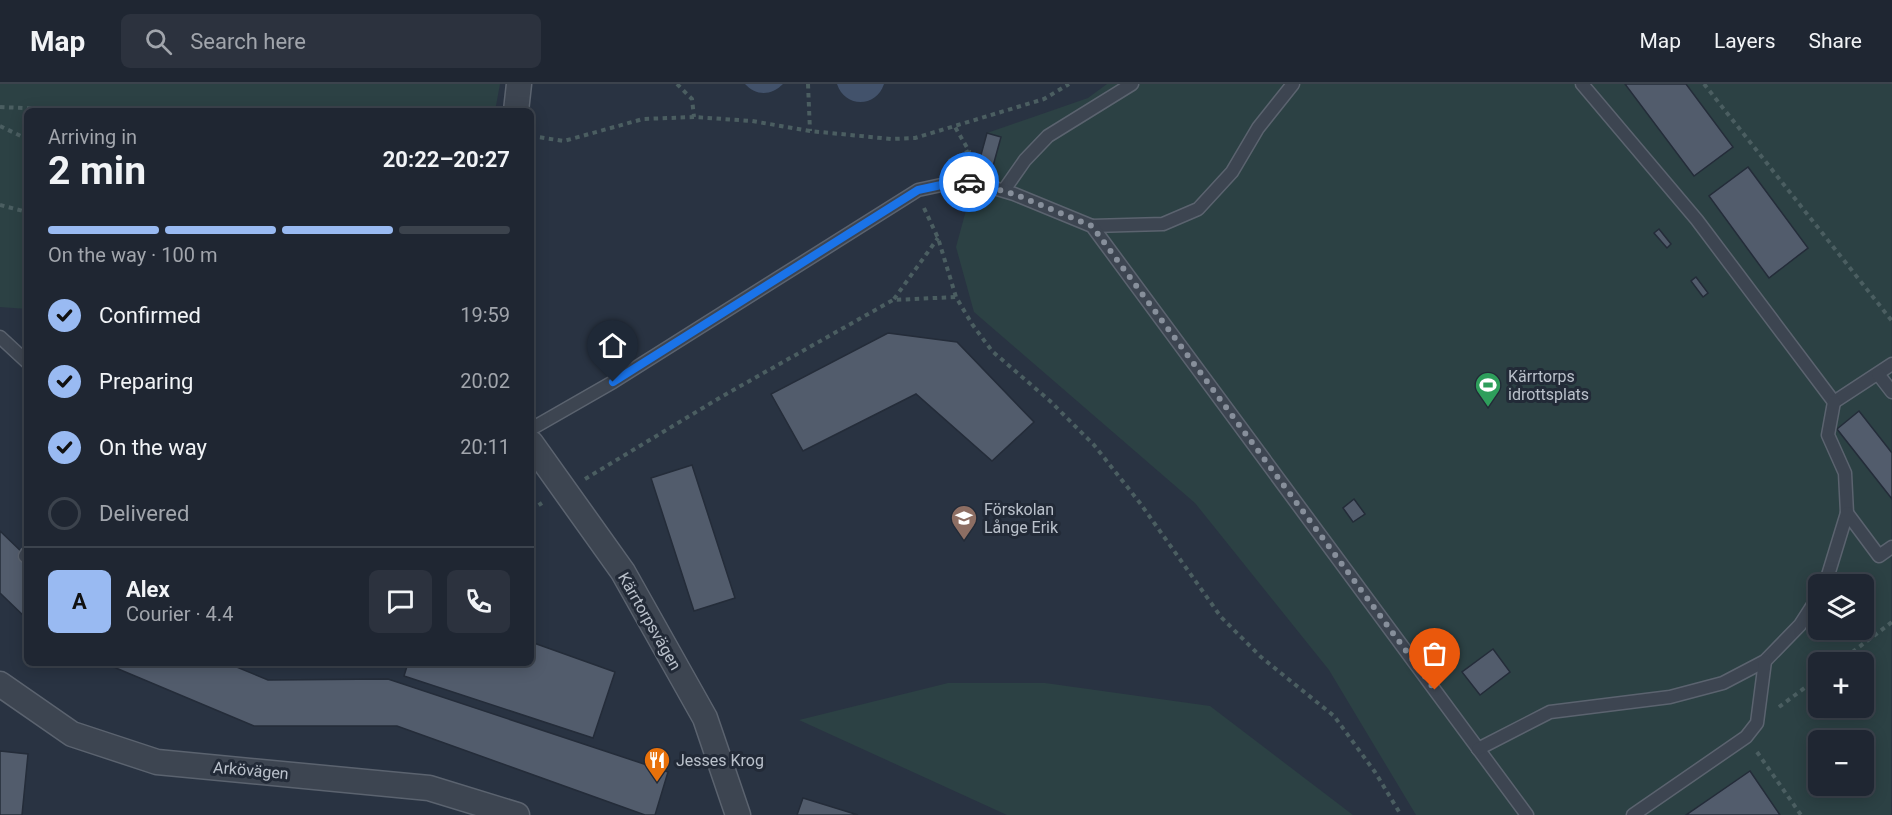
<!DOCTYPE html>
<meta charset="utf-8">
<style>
:root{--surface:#1f2632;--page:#2c323e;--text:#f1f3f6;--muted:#a1a5ac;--line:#3c434d;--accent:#99baf2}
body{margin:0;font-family:Roboto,sans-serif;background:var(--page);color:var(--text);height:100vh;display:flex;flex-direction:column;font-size:22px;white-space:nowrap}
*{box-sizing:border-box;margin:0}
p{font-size:20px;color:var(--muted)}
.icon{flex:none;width:33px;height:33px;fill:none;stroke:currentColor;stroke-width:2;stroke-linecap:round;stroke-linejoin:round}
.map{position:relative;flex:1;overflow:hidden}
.side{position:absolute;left:24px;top:24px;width:510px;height:558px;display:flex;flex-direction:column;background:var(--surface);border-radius:9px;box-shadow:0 3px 15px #0003,0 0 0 2px var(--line)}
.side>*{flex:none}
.fabs{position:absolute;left:1808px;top:490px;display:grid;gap:12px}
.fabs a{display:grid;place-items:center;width:66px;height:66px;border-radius:9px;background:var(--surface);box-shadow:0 3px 15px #0003,0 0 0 2px var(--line);font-size:30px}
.pin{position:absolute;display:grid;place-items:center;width:51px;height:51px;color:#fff;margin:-62px -26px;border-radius:50% 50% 50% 0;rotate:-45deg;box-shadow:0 0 6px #0007}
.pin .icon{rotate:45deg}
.courier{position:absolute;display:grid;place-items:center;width:60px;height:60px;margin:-30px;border:4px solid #1a73e8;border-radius:50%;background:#fff;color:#222;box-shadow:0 2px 8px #0007}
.headline em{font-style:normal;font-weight:700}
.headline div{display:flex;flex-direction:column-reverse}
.headline{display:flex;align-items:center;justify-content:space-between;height:102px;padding:0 24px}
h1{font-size:39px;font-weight:700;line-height:45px}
.bar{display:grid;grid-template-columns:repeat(4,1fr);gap:9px 6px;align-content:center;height:72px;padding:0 24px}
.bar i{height:8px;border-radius:4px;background:var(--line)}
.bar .active{background:var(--accent)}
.bar p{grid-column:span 4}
.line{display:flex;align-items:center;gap:15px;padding:0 24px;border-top:2px solid var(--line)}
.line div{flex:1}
.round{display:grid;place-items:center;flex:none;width:63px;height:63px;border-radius:9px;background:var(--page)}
ol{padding:0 24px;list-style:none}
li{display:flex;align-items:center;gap:18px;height:66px}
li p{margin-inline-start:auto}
li .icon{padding:6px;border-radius:50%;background:var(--accent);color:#111;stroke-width:4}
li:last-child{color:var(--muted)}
li i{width:33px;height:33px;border:3px solid var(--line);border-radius:50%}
header{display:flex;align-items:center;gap:36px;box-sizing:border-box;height:84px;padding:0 30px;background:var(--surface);border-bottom:2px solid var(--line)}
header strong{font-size:28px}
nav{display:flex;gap:33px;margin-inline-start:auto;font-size:21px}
.search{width:420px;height:54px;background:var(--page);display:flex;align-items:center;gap:15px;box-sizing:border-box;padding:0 21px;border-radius:9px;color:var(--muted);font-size:22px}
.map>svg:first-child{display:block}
</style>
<header>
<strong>Map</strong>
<div class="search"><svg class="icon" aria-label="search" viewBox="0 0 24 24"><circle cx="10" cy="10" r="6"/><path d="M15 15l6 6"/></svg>Search here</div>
<nav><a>Map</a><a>Layers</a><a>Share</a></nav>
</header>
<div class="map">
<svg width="1892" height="731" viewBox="0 0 1892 731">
<rect width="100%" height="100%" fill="#293342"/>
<g fill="#2c4144" fill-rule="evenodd">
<path d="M0,0h500l-5,27h-468v198l-27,-2z"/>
<path d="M1107,0h785l-1,731h-475l-87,-145 -134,-167 -221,-191 -18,-65 31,-114 101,-35zM1818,501h45v45h-45zM1818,579h45v45h-45zM1818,657h45v45h-45z"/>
<path d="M948,599h97l165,23 143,109h-346l-208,-95z"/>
</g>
<g fill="#42526b">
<path d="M745,0h38c-12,12 -27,12 -38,0z"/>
<path d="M837,0h47c-8,24 -39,24 -47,0z"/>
</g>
<g fill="#525c6c" stroke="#242c39" stroke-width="1.5">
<path d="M1625,0h61l47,63 -39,29z"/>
<path d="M987,49l14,4 -11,40 -14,-4z"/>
<path d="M1748,83l60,81 -39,30 -60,-82z"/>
<path d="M1659,145l12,15 -4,4 -13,-15z"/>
<path d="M1696,193l12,16 -5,4 -12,-16z"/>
<path d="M888,249l69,9 77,80 -42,39 -76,-67 -113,57 -32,-57z"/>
<path d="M1859,327l33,42v46l-55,-70z"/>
<path d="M692,381l43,133 -41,13 -43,-133z"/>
<path d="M1354,415l11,15 -12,8 -10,-14z"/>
<path d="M0,447l27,26v62l-27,-26z"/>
<path d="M531,558l84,30 -22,66 -189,-62 4,-13h123z"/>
<path d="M1493,565l17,23 -30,23 -18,-23z"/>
<path d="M104,579h123l41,17 120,-1 280,93 -13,43h-10l-248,-89h-143z"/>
<path d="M0,667l28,3 -6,61h-22z"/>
<path d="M1750,687l30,44h-94z"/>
<path d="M803,714l55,17h-61z"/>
</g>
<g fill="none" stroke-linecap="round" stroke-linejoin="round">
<g stroke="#5b636f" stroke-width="15">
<g id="lane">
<path d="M1582,0l115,136 137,182 58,-38"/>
<path d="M1004,106l21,-30 23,-24 84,-52"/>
<path d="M1092,142l71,-2 35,-15 34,-37 26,-44 35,-44"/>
<path d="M0,253l27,25"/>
<path d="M1878,290l14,18"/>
<path d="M1834,318l-6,33 17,38 2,40"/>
<path d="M531,345l82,-47 305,-192 42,-9 14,1 40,12 78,32 435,589"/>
<path d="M25,472l2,-3"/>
<path d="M1825,501l22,-72 32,43 13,-9"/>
<path d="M1478,665l72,-37 120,-15 53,-14 42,-22 35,-36 18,-28"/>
<path d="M1633,731l113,-78 11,-14 8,-62"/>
</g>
</g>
<g stroke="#5b636f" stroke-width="27">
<g id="street">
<path d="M516,27l3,-27"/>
<path d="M531,359l92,129 82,146 33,97"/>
<path d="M0,600l72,50 85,28 272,26 88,27"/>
</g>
</g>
<g stroke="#4b5e61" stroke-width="4" stroke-dasharray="4.5 4.5" stroke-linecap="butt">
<path d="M677,0l15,15 2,18"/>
<path d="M808,0l2,47"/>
<path d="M1704,0l188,237"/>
<path d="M0,23l88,4"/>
<path d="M0,42l27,13"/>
<path d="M531,52l33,5 79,-22 51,-2 58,4 58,10 81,8 24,-1 129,-39 25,-15"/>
<path d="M949,77l20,-10 -14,-24"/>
<path d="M0,121l27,7"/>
<path d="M924,124l14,30 18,59 16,27 20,27 58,50 44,44 46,58 81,114 40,40 73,59 41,56 26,43"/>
<path d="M894,215l44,-61"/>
<path d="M585,395l136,-82 172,-97 63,-3"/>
<path d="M531,426l11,-7"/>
<path d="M1838,579l54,-41"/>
<path d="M1779,623l39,-29"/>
<path d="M1757,668l44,63"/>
</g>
<use href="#lane" stroke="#3d4551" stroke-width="12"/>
<use href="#street" stroke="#3d4551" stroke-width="24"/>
</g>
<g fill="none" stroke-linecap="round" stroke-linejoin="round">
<path stroke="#878f9b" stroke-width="6" stroke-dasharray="0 10.8" d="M969,98l45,12 78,32 343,464"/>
<path stroke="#1a73e8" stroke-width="8" d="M613,298l305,-192 42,-9 9,1"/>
</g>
<defs>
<g id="stadium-pin" transform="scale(1.35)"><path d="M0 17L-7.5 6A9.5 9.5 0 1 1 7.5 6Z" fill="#2e9e5b" stroke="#222a37"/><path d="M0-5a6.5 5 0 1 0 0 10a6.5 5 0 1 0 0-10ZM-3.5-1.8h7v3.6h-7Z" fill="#fff"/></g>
<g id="school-pin" transform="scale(1.35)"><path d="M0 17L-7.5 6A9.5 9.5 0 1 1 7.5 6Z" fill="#8d6e63" stroke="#222a37"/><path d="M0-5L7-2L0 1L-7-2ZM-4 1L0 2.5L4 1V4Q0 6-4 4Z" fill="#fff"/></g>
<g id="restaurant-pin" transform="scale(1.35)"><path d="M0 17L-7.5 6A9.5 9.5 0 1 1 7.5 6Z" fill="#e8710a" stroke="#222a37"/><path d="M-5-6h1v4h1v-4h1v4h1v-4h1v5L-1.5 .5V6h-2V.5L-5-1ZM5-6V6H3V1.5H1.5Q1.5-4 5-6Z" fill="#fff"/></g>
</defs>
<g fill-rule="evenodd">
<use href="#stadium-pin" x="1488" y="301"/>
<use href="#school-pin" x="964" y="434"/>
<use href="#restaurant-pin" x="657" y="676"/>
</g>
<g text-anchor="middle" stroke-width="6" stroke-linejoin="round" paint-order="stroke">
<g font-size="16" fill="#bac1cb" stroke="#222a37" text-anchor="start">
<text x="1508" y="298">Kärrtorps<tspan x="1508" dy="18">idrottsplats</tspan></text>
<text x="984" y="431">Förskolan<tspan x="984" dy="18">Långe Erik</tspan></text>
<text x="676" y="682">Jesses Krog</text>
</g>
<g font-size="16" fill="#bac1cb" stroke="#222a37">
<text transform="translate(650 537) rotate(60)" y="6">Kärrtorpsvägen</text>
<text transform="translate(251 686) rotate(5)" y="6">Arkövägen</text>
</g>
</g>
</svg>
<div class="fabs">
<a><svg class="icon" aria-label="layers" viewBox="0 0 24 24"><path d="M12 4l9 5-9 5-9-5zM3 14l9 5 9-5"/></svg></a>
<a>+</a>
<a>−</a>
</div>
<div class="pin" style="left:1435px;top:606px;background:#ea580c"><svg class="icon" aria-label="bag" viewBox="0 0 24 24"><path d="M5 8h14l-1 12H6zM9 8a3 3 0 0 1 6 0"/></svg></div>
<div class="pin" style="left:613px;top:298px;background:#1f2937"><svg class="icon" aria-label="home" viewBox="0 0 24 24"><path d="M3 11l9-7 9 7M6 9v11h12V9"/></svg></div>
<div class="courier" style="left:969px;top:98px"><svg class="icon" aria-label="car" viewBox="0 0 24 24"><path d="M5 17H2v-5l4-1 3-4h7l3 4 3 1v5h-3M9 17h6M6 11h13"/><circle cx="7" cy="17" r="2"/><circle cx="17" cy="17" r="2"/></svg></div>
<section class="side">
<div class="headline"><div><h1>2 min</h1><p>Arriving in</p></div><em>20:22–20:27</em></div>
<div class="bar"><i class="active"></i><i class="active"></i><i class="active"></i><i></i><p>On the way · 100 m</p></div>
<ol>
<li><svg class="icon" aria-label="check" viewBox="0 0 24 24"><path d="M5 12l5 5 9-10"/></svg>Confirmed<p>19:59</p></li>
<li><svg class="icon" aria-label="check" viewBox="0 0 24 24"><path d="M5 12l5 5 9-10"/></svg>Preparing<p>20:02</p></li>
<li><svg class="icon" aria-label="check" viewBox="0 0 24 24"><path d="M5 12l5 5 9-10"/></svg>On the way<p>20:11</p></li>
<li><i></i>Delivered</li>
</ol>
<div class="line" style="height:108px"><b class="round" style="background:var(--accent);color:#111">A</b><div><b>Alex</b><p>Courier · 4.4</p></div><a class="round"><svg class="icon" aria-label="chat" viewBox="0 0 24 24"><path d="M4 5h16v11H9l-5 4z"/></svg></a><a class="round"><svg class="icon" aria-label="phone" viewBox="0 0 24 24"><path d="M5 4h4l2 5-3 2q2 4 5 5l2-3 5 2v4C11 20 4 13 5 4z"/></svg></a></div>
</section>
</div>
